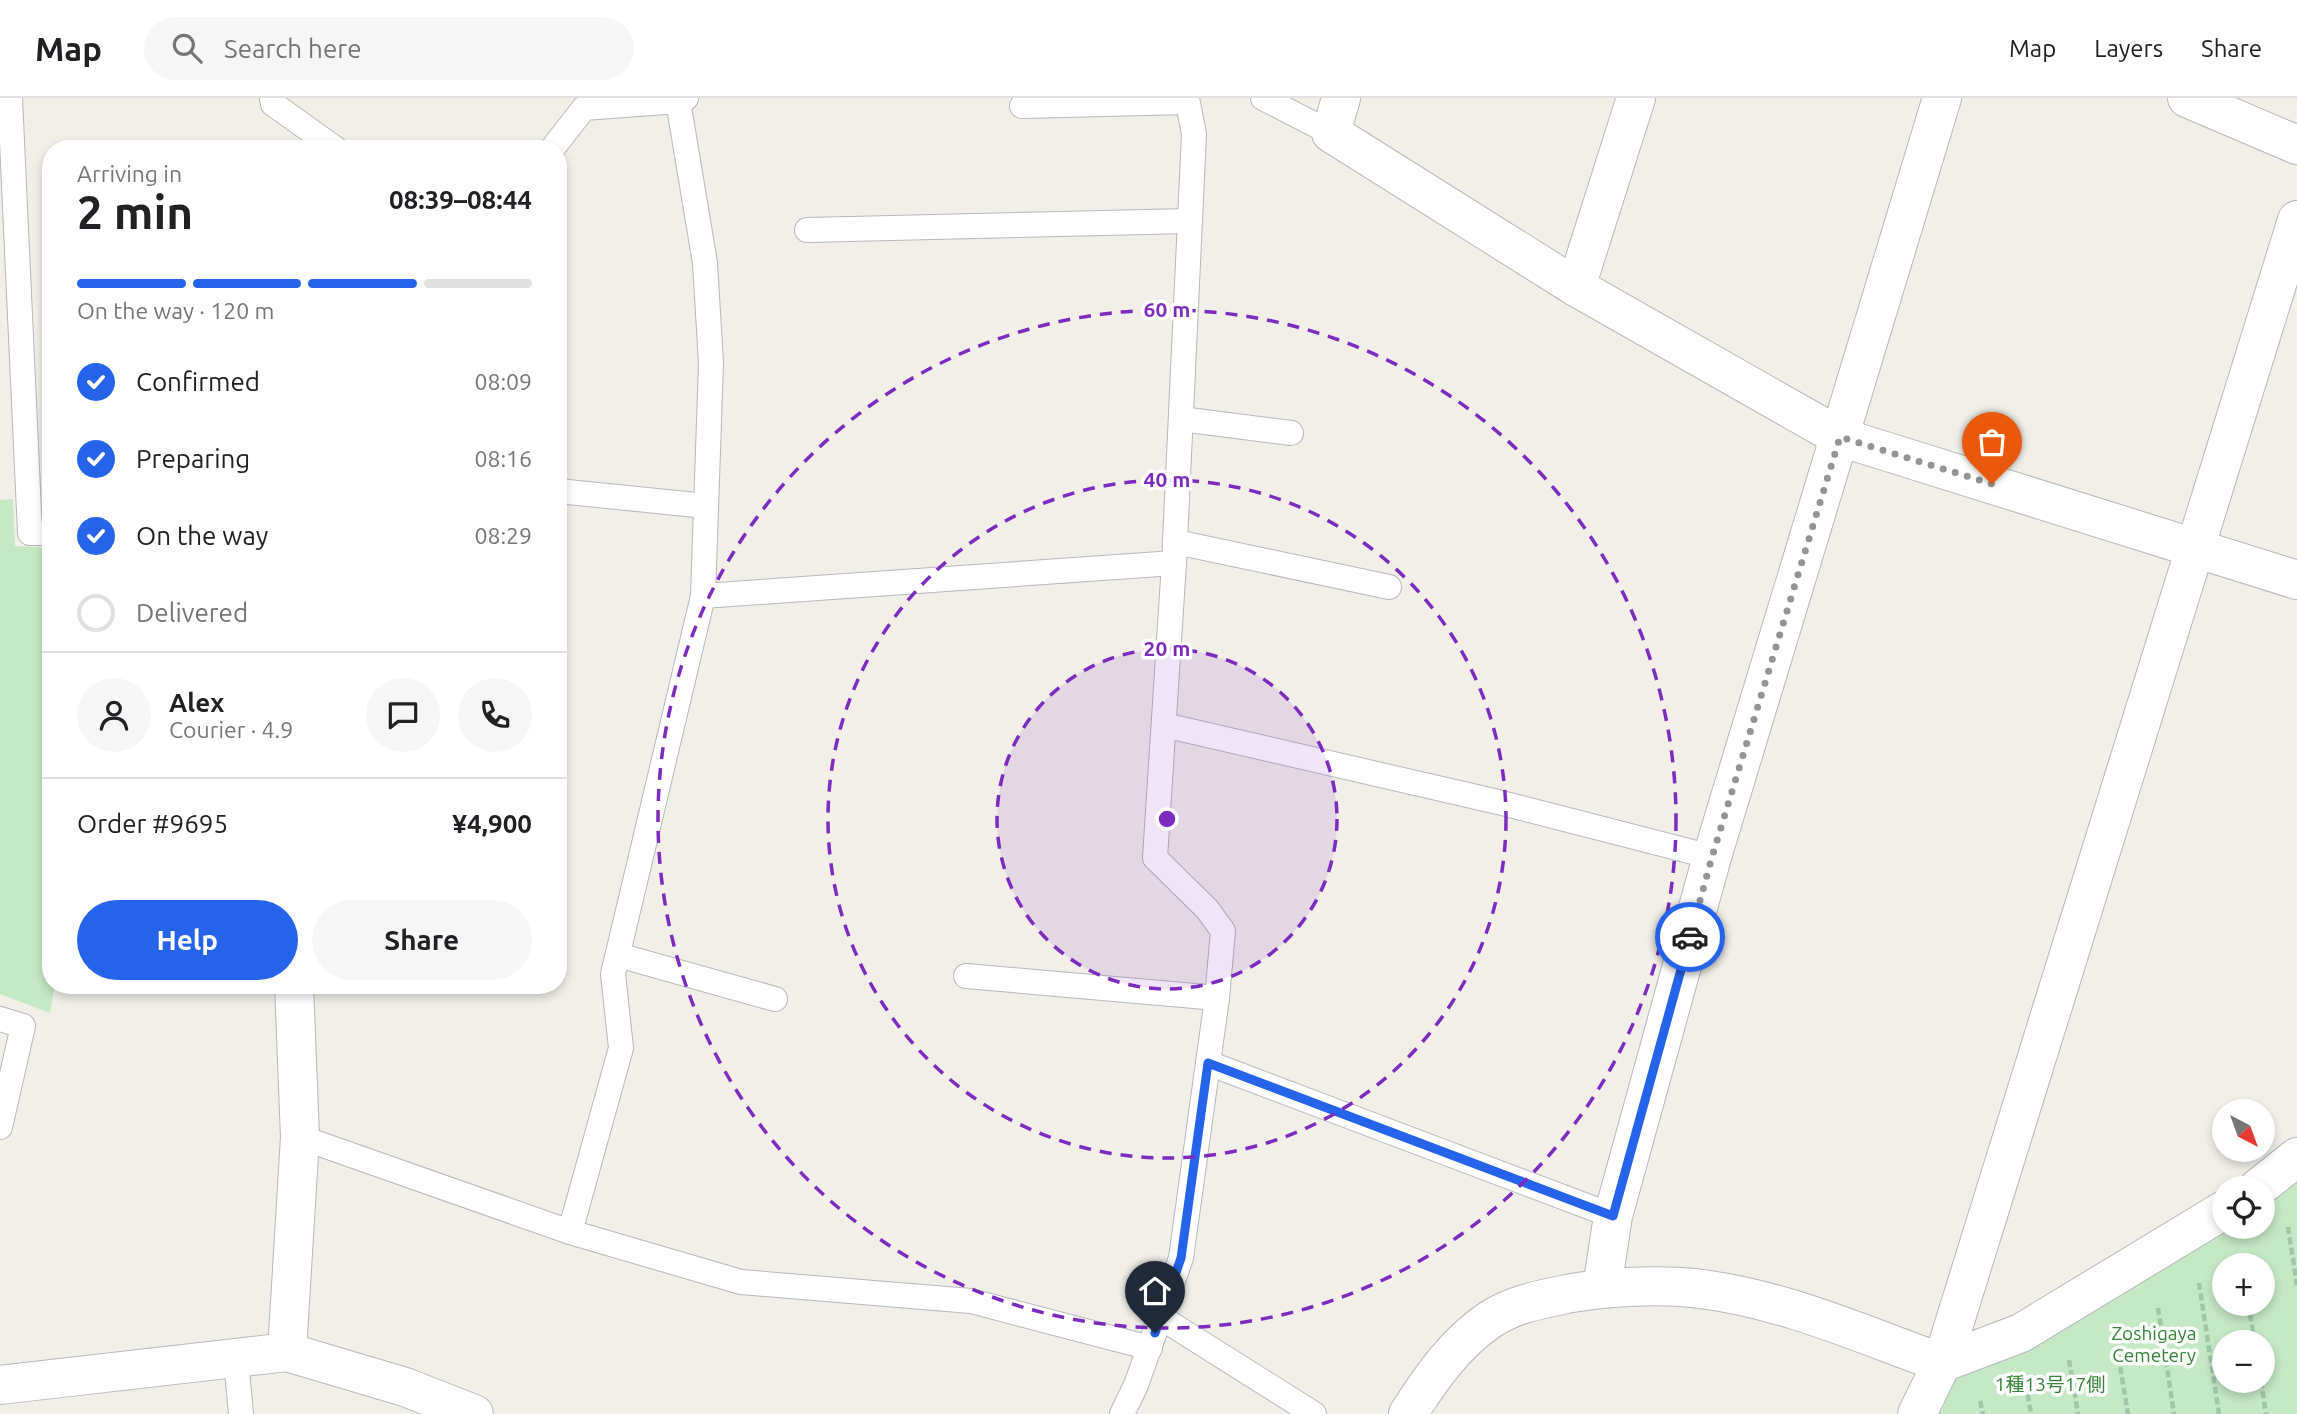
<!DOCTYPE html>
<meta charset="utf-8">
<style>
:root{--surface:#fff;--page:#f6f6f6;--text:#202124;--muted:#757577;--line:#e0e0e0;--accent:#2563eb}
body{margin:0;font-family:Ubuntu,"Noto Sans JP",sans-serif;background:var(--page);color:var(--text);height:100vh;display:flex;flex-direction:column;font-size:26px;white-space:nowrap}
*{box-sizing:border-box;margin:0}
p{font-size:23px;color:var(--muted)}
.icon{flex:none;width:38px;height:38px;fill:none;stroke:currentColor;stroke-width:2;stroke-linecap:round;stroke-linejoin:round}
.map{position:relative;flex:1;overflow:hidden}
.sheet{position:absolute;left:42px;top:42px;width:525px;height:854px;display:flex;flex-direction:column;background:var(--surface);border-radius:28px;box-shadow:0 4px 10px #0003}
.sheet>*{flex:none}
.needle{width:46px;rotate:139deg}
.tools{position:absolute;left:2212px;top:1001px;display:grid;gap:14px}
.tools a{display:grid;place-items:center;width:63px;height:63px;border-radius:50%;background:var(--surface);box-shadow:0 4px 10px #0003;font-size:35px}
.pin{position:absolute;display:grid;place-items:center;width:60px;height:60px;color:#fff;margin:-72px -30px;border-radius:50% 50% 50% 0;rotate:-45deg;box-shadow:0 0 7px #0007}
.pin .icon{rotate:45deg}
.courier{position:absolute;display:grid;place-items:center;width:70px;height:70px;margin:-35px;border:5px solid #2563eb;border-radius:50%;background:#fff;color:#222;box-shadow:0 2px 9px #0007}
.summary em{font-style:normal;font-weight:700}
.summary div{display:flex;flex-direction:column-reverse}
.summary{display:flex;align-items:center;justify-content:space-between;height:119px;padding:0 35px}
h1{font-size:46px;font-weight:700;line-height:52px}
.bar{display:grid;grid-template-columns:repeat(4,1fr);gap:10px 7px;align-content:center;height:84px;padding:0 35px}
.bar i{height:9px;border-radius:5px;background:var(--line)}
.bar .on{background:var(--accent)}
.bar p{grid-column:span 4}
.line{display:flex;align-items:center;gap:18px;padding:0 35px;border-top:2px solid var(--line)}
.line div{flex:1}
.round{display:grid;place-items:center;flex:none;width:74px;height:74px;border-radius:37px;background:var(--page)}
ol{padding:0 35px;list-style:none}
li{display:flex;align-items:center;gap:21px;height:77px}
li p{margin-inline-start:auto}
li .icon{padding:7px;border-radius:50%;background:var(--accent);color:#fff;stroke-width:4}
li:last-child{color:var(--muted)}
li i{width:38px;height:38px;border:4px solid var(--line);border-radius:50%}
.button{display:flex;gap:14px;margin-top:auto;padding:14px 35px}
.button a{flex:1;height:80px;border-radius:42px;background:var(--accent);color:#fff;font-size:28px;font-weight:700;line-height:80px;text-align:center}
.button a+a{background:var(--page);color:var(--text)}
header{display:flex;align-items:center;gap:42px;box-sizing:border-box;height:98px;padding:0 35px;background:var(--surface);border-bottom:2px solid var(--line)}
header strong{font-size:33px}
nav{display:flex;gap:38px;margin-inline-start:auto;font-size:24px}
.search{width:490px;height:63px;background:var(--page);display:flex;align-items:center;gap:18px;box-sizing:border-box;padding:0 24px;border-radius:38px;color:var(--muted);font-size:26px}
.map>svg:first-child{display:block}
</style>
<header>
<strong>Map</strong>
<div class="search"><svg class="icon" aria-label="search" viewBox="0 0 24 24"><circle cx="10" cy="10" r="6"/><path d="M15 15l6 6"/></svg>Search here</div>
<nav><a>Map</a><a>Layers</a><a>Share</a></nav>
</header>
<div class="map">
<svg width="2297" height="1316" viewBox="0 0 2297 1316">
<rect width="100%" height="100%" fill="#f1efe8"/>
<g fill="#c5e8c5" fill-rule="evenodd">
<path d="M13,401l2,47 36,2v437h4l-5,28 -50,-19v-494z"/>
<path d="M2297,1079v237h-372l24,-46 275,-141h39v-29zM2224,1167h39v39h-39zM2224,1244h39v39h-39z"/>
</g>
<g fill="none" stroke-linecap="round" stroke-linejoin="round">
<g stroke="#b5b8bc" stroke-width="26">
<g id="service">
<path d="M10,0l20,435h21"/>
<path d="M272,0l1,6 63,45"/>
<path d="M1263,0l68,35"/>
<path d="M1022,8l165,-4"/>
<path d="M552,51l32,-41 94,-7 8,-3"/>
<path d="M807,132l382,-9"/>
<path d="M1181,321l110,14"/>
<path d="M558,393l148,15"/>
<path d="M1176,444l213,45"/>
<path d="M703,498l471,-33"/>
<path d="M1164,627l334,77 214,55"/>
<path d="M618,857l157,44"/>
<path d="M966,878l251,22"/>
<path d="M0,921l23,7 -23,101"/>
<path d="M1208,965l405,153"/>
<path d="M300,1039l270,95 171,50 230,19 179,47"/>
<path d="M570,1134l51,-184 -8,-74 90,-378 8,-233 -6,-100 -27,-162"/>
<path d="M1160,1219l154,97"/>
<path d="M236,1261l5,55"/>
<path d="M1122,1316l14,-29 45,-127 36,-260 6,-67 -16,-22 -52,-51 19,-295 20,-429 -7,-36"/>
</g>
</g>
<g stroke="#b5b8bc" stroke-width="40">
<g id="minor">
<path d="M1341,0l-10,35 245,154 264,150 457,143"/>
<path d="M2187,0l110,47"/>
<path d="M1576,189l60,-189"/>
<path d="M2258,1090l39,-31"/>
<path d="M1602,1190l11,-72 99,-359 230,-759"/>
<path d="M287,1254l13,-215 -6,-152"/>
<path d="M0,1287l287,-33 118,35 69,27"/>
<path d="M1408,1316c23,-36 47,-71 83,-95 25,-16 52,-20 81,-26 35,-6 85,-9 121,-5 86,9 168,46 249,75l79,-30 203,-123"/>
<path d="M1917,1316l25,-51 355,-1143"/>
</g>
</g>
<g stroke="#9cc7a9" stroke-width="4.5" stroke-dasharray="7 3.5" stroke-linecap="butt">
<path d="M2288,1129l9,58"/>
<path d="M2199,1185l20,131"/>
<path d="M2248,1206l7,38"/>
<path d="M2158,1210l16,106"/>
<path d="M2115,1238l13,78"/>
<path d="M2069,1262l9,54"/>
<path d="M2261,1283l5,33"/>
<path d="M2026,1286l5,30"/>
<path d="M1980,1303l3,13"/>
</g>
<use href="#service" stroke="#fff" stroke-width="24"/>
<use href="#minor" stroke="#fff" stroke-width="38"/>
</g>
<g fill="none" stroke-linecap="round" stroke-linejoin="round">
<path stroke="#929495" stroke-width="7" stroke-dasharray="0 12.6" d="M1690,839l22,-80 128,-420 152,47"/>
<path stroke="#2563eb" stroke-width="9" d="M1155,1235l26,-75 27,-195 405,153 77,-279"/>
</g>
<circle cx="1167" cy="721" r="170" fill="#7b2cbf" fill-opacity=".12"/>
<g fill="none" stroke="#7b2cbf" stroke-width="3.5" stroke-dasharray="12 9">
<circle cx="1167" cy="721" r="170"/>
<circle cx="1167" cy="721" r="339"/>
<circle cx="1167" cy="721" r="509"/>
</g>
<g text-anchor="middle" stroke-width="7" stroke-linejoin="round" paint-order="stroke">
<g font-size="19" fill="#348238" stroke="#fff">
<text x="2154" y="1242">Zoshigaya<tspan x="2154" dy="22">Cemetery</tspan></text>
<text x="2050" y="1293">1種13号17側</text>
</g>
</g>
<circle cx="1167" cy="721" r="10" fill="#7b2cbf" stroke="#fff" stroke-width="3.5"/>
<g font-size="21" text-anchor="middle" font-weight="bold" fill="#7b2cbf" stroke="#fff" stroke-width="7" stroke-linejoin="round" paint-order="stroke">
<text x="1167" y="219">60 m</text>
<text x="1167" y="389">40 m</text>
<text x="1167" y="558">20 m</text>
</g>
</svg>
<div class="tools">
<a><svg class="needle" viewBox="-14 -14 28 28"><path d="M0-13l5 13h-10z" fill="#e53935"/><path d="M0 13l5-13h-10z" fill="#757577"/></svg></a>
<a><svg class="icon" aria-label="locate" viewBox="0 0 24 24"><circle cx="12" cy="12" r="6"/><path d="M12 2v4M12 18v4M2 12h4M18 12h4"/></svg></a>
<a>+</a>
<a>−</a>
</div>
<div class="pin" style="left:1992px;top:386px;background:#ea580c"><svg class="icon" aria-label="bag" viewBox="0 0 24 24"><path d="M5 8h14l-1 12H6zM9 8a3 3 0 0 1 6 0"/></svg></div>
<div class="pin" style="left:1155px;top:1235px;background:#1f2937"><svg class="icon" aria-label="home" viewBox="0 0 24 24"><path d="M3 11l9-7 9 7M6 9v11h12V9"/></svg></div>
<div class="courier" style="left:1690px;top:839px"><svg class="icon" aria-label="car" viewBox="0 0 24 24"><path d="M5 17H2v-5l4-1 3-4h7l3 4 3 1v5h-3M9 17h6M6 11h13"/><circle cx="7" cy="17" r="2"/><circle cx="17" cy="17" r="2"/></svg></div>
<section class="sheet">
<div class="summary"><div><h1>2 min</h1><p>Arriving in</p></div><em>08:39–08:44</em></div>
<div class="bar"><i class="on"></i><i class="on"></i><i class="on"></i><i></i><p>On the way · 120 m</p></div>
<ol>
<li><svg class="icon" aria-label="check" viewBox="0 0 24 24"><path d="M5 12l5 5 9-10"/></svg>Confirmed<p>08:09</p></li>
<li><svg class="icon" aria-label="check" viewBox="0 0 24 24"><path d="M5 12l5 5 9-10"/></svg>Preparing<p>08:16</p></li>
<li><svg class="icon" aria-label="check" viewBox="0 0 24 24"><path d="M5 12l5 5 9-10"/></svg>On the way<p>08:29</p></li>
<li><i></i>Delivered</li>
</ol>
<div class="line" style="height:126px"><a class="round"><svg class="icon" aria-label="person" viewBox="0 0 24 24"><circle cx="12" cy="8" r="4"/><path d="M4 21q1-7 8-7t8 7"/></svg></a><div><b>Alex</b><p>Courier · 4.9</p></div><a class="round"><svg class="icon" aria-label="chat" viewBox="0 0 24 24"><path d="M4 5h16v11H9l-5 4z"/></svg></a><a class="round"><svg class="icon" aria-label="phone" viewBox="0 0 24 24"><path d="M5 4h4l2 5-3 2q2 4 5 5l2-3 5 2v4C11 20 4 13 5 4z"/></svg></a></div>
<div class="line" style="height:91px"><div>Order #9695</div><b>¥4,900</b></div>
<div class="button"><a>Help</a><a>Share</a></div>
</section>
</div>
